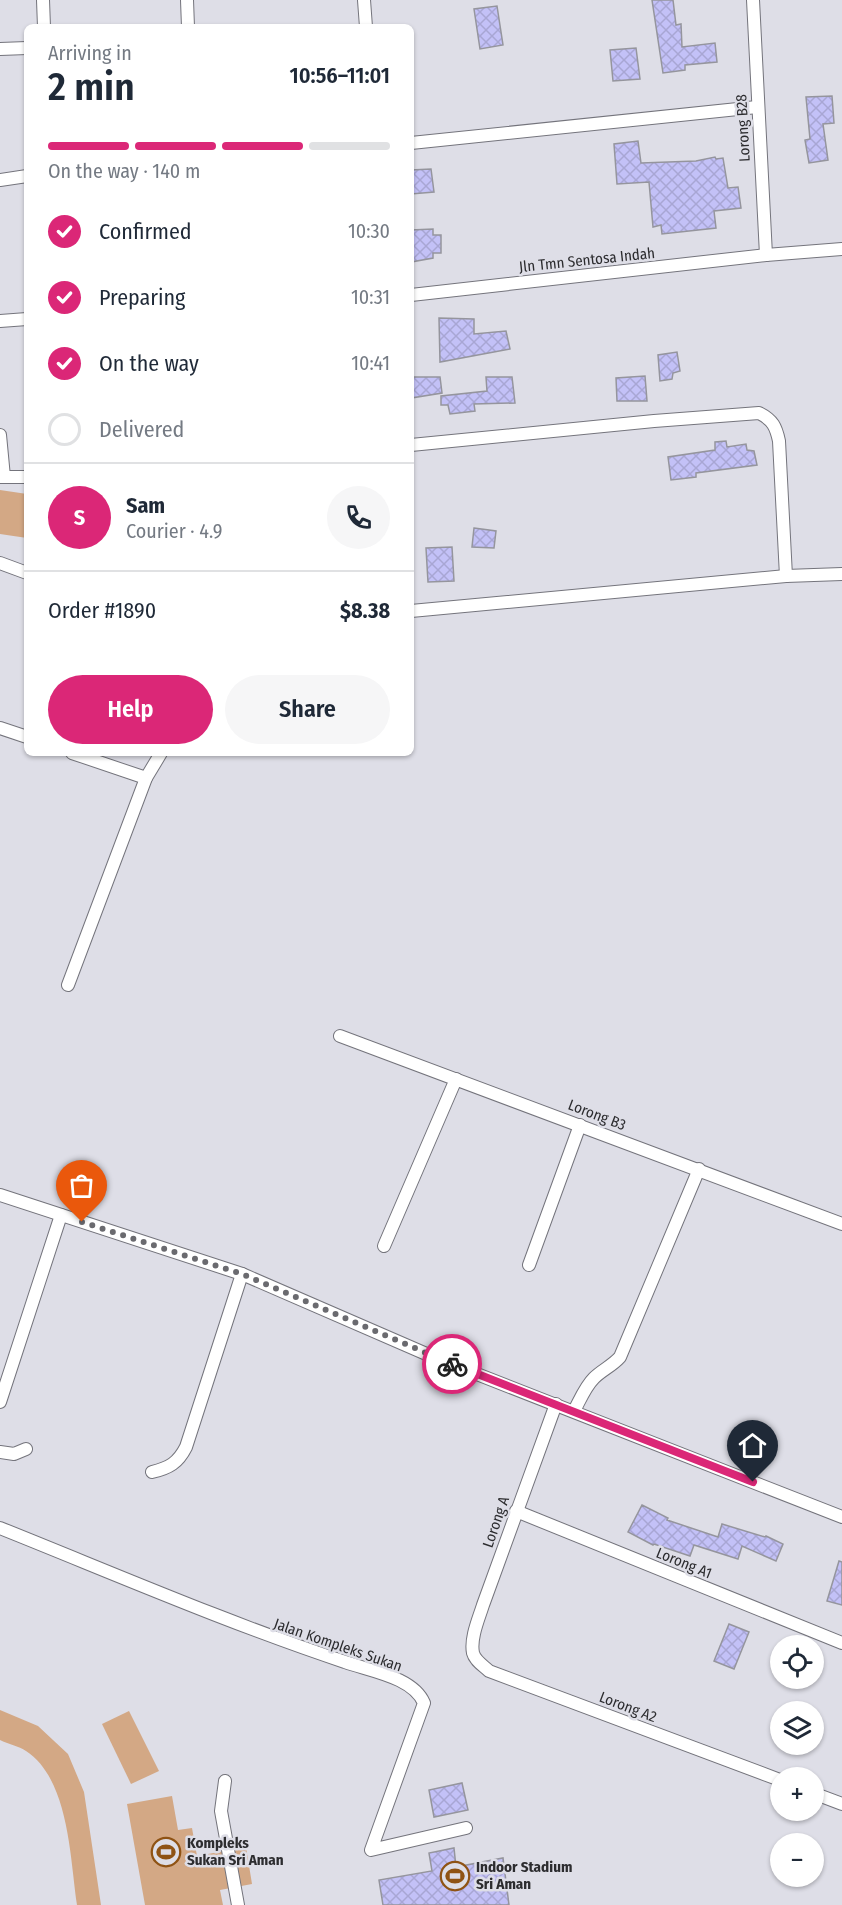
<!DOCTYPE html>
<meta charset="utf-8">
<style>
:root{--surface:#fff;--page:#f6f6f7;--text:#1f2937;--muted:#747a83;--line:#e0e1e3;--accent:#db2777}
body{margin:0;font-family:"Fira Sans Condensed",sans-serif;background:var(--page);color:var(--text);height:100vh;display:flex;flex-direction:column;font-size:22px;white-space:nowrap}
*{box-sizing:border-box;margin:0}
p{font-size:20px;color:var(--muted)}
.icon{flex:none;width:33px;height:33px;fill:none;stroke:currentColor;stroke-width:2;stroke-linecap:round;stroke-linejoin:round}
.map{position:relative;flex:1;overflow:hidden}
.sheet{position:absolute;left:24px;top:24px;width:390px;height:732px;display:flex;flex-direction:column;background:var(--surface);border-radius:9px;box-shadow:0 2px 4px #0004}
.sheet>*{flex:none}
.buttons{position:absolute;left:770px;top:1635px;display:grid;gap:12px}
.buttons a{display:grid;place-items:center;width:54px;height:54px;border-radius:50%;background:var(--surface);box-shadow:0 2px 4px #0004;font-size:30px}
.pin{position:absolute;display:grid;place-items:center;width:51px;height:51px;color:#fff;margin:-62px -26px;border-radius:50% 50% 50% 0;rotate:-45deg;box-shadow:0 0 6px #0007}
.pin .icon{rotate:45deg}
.courier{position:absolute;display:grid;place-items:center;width:60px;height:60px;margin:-30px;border:4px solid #db2777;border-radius:50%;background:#fff;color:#222;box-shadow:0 2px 8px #0007}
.head em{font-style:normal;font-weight:600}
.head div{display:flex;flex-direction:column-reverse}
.head{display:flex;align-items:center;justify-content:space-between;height:102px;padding:0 24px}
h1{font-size:39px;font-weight:600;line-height:45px}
.bar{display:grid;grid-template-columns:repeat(4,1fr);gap:9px 6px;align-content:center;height:72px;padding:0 24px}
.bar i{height:8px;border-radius:4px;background:var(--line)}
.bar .on{background:var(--accent)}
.bar p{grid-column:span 4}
.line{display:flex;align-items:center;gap:15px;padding:0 24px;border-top:2px solid var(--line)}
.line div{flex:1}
.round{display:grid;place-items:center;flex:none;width:63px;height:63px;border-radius:32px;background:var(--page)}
ol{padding:0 24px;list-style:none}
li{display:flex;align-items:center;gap:18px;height:66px}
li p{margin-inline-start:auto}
li .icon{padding:6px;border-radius:50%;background:var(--accent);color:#fff;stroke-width:4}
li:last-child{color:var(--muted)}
li i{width:33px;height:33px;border:3px solid var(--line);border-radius:50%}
.cta{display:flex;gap:12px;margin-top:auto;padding:12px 24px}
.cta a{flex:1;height:69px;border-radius:36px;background:var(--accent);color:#fff;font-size:24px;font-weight:600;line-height:69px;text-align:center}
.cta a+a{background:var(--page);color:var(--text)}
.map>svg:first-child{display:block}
</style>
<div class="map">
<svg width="842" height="1905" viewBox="0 0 842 1905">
<defs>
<pattern id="building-cross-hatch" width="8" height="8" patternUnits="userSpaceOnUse" patternTransform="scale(1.5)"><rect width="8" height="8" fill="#c3c1f7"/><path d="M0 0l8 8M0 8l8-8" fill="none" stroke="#a8a6d4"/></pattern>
</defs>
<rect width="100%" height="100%" fill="#dedee7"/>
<g fill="#d3a885">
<path d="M0,490l27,4v44l-27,-4z"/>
<path d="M0,1710l38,16 30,28 16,38 17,113h-24c-7,-47 -8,-126 -51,-154 -7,-5 -18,-7 -26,-11z"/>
<path d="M129,1711l30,60 -28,13 -29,-60z"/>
<path d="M172,1796l6,34 14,-2 5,28 49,-9 6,37 -32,6 3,15h-78l-18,-101z"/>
</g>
<g fill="url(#building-cross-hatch)" stroke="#95959d" stroke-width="1.5">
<path d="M652,0h21l3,25 5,-1 1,23 33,-4 2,19 -32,3v5l-22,3z"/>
<path d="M497,6l6,39 -23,4 -6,-40z"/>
<path d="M636,48l4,31 -27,2 -3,-31z"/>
<path d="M832,96l2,27 -11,1 5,36 -19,3 -4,-23 5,-1 -4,-42z"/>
<path d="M638,141l3,22 55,-2 19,-4 1,2 7,-1 5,30 10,-1 3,21 -27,3 2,17 -54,6 -1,-9 -8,2 -4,-45 -32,2 -3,-40z"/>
<path d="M431,169l3,23 -23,2v-24z"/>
<path d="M433,229v6h8v18h-8v5l-22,4v-32z"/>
<path d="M439,318l35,1v15l32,-3 4,18 -70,13z"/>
<path d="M677,352l3,19 -7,2 -1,6 -12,2 -2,-26z"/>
<path d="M645,376l2,25h-30l-1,-23z"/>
<path d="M411,377h29l2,16 -31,5z"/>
<path d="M486,377h26l3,26 -41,1 1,7 -25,3 -2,-9h-7v-9l46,-5z"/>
<path d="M726,441l1,6 19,-3 1,6 7,1 3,14 -61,8v4l-25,3 -3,-23 47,-7v-8z"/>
<path d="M474,528l22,3 -2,17 -22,-1z"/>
<path d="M452,547l2,34 -26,1 -2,-34z"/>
<path d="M642,1505l26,13 -1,2 51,17 4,-13 43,13 1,-1 17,8 -7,17 -34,-15 -4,13 -44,-14 -4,11 -36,-12 -1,1 -25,-13z"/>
<path d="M839,1561l3,1v43l-15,-4z"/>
<path d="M729,1624l20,8 -15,37 -20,-8z"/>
<path d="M462,1783l6,27 -34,7 -5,-27z"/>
<path d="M454,1848l2,19 47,-9 6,47h-126l-4,-25 53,-9 -3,-18z"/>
</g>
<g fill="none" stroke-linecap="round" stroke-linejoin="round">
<g stroke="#74747c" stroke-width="14">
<g id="street">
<path d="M43,0l1,27"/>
<path d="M187,0l1,27"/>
<path d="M364,0l2,27"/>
<path d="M753,0l13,255"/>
<path d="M0,49l27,-1"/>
<path d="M411,143l346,-36"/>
<path d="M0,180l27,-4"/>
<path d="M411,295l355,-40 76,-6"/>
<path d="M0,321l27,-2"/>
<path d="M0,435l4,42"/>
<path d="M411,445l243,-24 105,-8c14,7 17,14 20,28l7,135"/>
<path d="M0,477h27"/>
<path d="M0,563l27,10"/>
<path d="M411,611l375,-35 56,-2"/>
<path d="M0,728l27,9"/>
<path d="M72,753l74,25"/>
<path d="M68,985l78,-207 15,-25"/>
<path d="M340,1036l502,188"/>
<path d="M0,1195l242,79 189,82 411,161"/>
<path d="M384,1246l72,-167"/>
<path d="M529,1265l51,-140"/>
<path d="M0,1402l61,-187"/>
<path d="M556,1404l-73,201c-4,13 -13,33 -10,48 2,8 11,13 16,18l291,109"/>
<path d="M574,1411c6,-11 11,-24 20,-33 8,-8 18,-12 26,-21l79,-188"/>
<path d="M0,1452l14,2 12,-5"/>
<path d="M152,1472c17,-4 26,-9 34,-25l56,-173"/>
<path d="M516,1511l326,132"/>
<path d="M0,1528c115,46 228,95 345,134 25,9 68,15 79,41l-53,147 95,-22"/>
<path d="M225,1781l-4,30 17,94"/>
<path d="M813,1793l29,11"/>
</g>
</g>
<use href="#street" stroke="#fff" stroke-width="12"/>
</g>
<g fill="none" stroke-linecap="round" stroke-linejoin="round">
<path stroke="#6a6a6f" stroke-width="6" stroke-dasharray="0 10.8" d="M82,1222l160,52 210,90"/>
<path stroke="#db2777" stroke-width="8" d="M452,1364l301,118"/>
</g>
<defs>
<g id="stadium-ring" transform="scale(1.5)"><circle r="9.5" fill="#dedee7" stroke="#8f5314" stroke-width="1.5"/><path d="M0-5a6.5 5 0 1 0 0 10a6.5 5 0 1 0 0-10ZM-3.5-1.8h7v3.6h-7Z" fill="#8f5314"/></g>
</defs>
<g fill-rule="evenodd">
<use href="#stadium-ring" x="166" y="1852"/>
<use href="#stadium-ring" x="455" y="1876"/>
</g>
<g text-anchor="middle" stroke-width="5" stroke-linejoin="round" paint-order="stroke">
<g font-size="15" fill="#2c2c2f" stroke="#dedee7">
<text transform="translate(743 128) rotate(-93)" y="5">Lorong B28</text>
<text transform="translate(587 260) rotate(-6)" y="5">Jln Tmn Sentosa Indah</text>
<text transform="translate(597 1115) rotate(21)" y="5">Lorong B3</text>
<text transform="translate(496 1522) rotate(-71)" y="5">Lorong A</text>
<text transform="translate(684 1563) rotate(22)" y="5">Lorong A1</text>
<text transform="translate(338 1645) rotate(19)" y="5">Jalan Kompleks Sukan</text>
<text transform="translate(628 1707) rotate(21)" y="5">Lorong A2</text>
</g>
<g font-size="15" font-weight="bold" fill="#2c2c2f" stroke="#dedee7" text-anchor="start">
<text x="187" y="1848">Kompleks<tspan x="187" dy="17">Sukan Sri Aman</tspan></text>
<text x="476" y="1872">Indoor Stadium<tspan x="476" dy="17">Sri Aman</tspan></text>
</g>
</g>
</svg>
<div class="buttons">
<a><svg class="icon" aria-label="locate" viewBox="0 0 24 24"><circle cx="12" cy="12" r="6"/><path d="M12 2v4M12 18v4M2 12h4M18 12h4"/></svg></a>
<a><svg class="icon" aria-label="layers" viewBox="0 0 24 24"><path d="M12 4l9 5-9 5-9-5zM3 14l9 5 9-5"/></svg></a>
<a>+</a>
<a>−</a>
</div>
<div class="pin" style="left:82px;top:1222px;background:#ea580c"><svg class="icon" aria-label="bag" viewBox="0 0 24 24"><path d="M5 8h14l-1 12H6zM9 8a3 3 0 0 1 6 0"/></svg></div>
<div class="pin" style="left:753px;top:1482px;background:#1f2937"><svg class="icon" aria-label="home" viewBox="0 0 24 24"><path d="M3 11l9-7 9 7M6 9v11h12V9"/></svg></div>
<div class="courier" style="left:452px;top:1364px"><svg class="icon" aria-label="bike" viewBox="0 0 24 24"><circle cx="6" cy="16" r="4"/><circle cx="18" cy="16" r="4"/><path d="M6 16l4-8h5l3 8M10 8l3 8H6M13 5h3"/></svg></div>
<section class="sheet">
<div class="head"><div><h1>2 min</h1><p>Arriving in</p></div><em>10:56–11:01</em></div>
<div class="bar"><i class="on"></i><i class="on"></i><i class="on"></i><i></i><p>On the way · 140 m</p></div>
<ol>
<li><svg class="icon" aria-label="check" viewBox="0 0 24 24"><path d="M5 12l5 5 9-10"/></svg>Confirmed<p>10:30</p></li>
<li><svg class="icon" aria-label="check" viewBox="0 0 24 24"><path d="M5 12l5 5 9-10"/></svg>Preparing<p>10:31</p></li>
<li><svg class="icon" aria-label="check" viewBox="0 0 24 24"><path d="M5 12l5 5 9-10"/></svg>On the way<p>10:41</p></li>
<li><i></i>Delivered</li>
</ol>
<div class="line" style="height:108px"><b class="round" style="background:var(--accent);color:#fff">S</b><div><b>Sam</b><p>Courier · 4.9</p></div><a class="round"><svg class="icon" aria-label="phone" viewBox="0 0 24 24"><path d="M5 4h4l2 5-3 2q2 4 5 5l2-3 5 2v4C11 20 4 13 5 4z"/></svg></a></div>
<div class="line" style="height:78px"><div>Order #1890</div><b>$8.38</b></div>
<div class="cta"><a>Help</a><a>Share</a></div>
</section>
</div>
